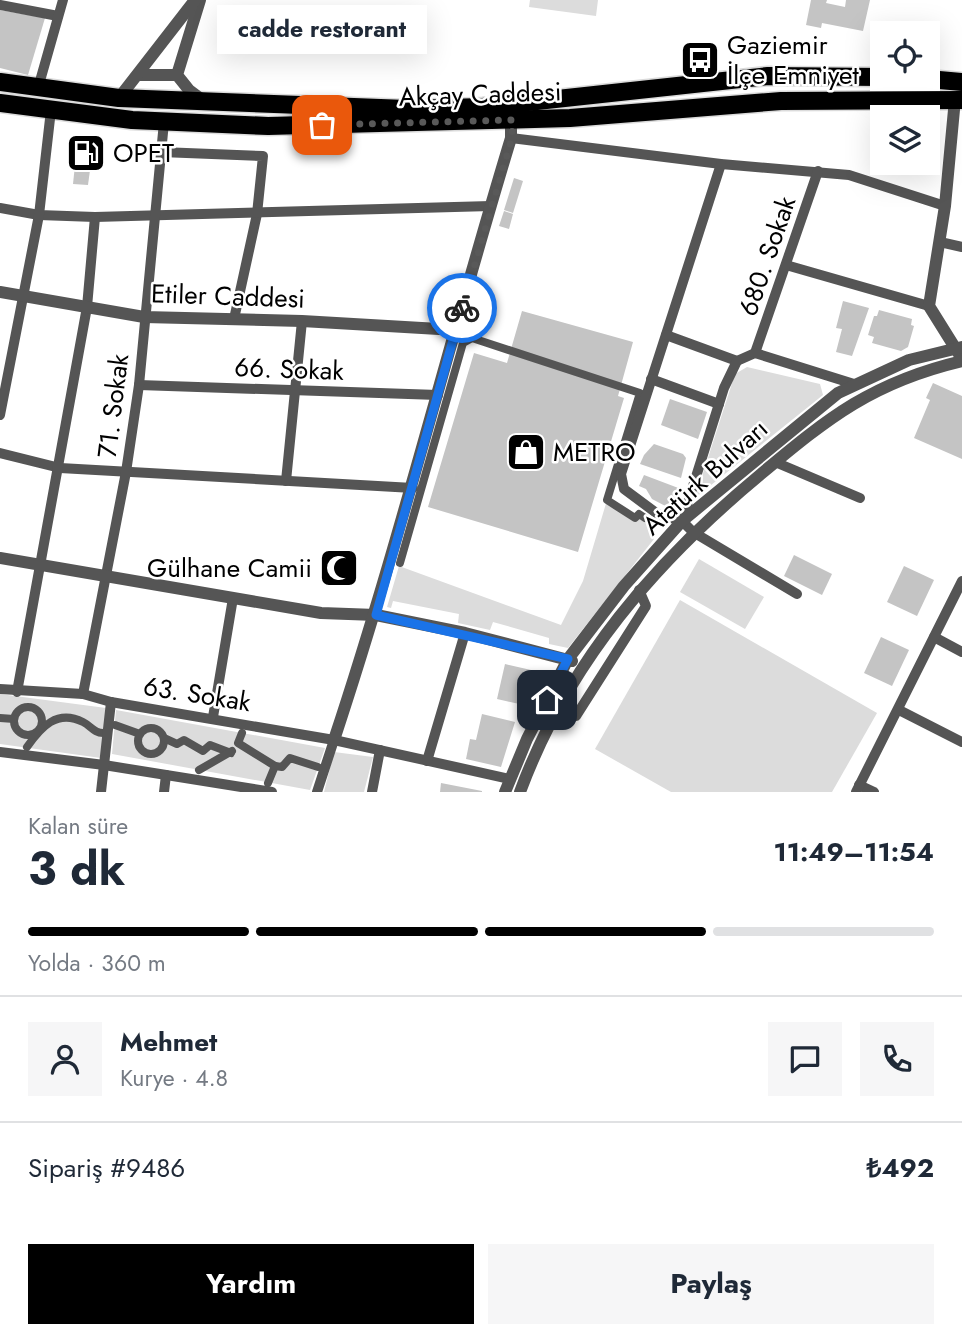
<!DOCTYPE html>
<html lang="tr">
<meta charset="utf-8">
<style>
:root{--surface:#fff;--page:#f6f6f7;--text:#1f2937;--muted:#747a83;--line:#e0e1e3;--accent:#000}
body{margin:0;font-family:Jost,sans-serif;background:var(--page);color:var(--text);height:100vh;display:flex;flex-direction:column;font-size:26px;white-space:nowrap}
*{box-sizing:border-box;margin:0}
p{font-size:23px;color:var(--muted)}
.icon{flex:none;width:38px;height:38px;fill:none;stroke:currentColor;stroke-width:2;stroke-linecap:round;stroke-linejoin:round}
.map{position:relative;height:792px;overflow:hidden}
.sheet{display:flex;flex-direction:column;background:var(--surface);flex:1}
.sheet>*{flex:none}
.fabs{position:absolute;left:870px;top:21px;display:grid;gap:14px}
.fabs a{display:grid;place-items:center;width:70px;height:70px;border-radius:0px;background:var(--surface);box-shadow:0 7px 28px #0002;font-size:35px}
.pin{position:absolute;display:grid;place-items:center;width:60px;height:60px;color:#fff;margin:-30px;border-radius:14px;box-shadow:0 4px 10px #0006}
.courier{position:absolute;display:grid;place-items:center;width:70px;height:70px;margin:-35px;border:5px solid #1a73e8;border-radius:50%;background:#fff;color:#222;box-shadow:0 2px 9px #0007}
.bubble{position:absolute;height:49px;border-radius:0px;background:var(--surface);box-shadow:0 7px 28px #0002;font-size:23px;font-weight:700;line-height:49px;text-align:center}
.overview em{font-style:normal;font-weight:700}
.overview div{display:flex;flex-direction:column-reverse}
.overview{display:flex;align-items:center;justify-content:space-between;height:119px;padding:0 28px}
h1{font-size:46px;font-weight:700;line-height:52px}
.bar{display:grid;grid-template-columns:repeat(4,1fr);gap:10px 7px;align-content:center;height:84px;padding:0 28px}
.bar i{height:9px;border-radius:5px;background:var(--line)}
.bar .active{background:var(--accent)}
.bar p{grid-column:span 4}
.line{display:flex;align-items:center;gap:18px;padding:0 28px;border-top:2px solid var(--line)}
.line div{flex:1}
.round{display:grid;place-items:center;flex:none;width:74px;height:74px;border-radius:0px;background:var(--page)}
.action{display:flex;gap:14px;margin-top:auto;padding:14px 28px}
.action a{flex:1;height:80px;border-radius:0px;background:var(--accent);color:#fff;font-size:28px;font-weight:700;line-height:80px;text-align:center}
.action a+a{background:var(--page);color:var(--text)}
.map>svg:first-child{display:block}
</style>
<div class="map">
<svg width="962" height="792" viewBox="0 0 962 792">
<rect width="100%" height="100%" fill="#fff"/>
<g fill="#dcdcdc">
<path d="M530,0h68l-2,16 -67,-9z"/>
<path d="M747,367l73,17 3,11 -128,103 40,-124z"/>
<path d="M607,500c20,10 44,15 47,39l-86,109 -19,-4v-6l-56,-16 -3,8 -32,-7 1,-9 -66,-13 -2,7 -4,-1 12,-41 162,59 22,-44z"/>
<path d="M699,559l65,38 -19,32 -65,-37z"/>
<path d="M680,600l197,113 -45,79h-161l-76,-43z"/>
<path d="M0,694l106,14 -5,50 -101,-14z"/>
<path d="M116,710l209,38 -15,42 -198,-36z"/>
<path d="M334,752l39,5 -9,35h-40z"/>
</g>
<g fill="#c4c4c4">
<path d="M811,0h16l-1,3 19,4 1,-7h24l-7,31 -41,-8 -1,5 -15,-3z"/>
<path d="M0,10l45,8 -17,57 -28,-7z"/>
<path d="M77,146l16,2 -5,37 -15,-1z"/>
<path d="M514,178l9,3 -10,32 -9,-3z"/>
<path d="M504,211l9,3 -4,15 -10,-3z"/>
<path d="M843,301l26,7 -17,48 -16,-4 6,-23 -6,-1z"/>
<path d="M879,310l33,9 -1,6 3,1 -6,21 -7,4 -29,-8 2,-6 -6,-2 6,-19h3z"/>
<path d="M522,311l111,31 -15,54 6,2 -46,154 -150,-45 46,-154 33,10z"/>
<path d="M933,383l29,13v63l-48,-21 16,-38 -4,-2z"/>
<path d="M670,399l37,13 -9,27 -37,-14z"/>
<path d="M654,444l29,10 3,4 -5,20 -41,-14 4,-9z"/>
<path d="M644,475l37,14 -8,21 -21,-11 -6,-10 -7,-3z"/>
<path d="M324,551l31,1 -1,32 -32,-1z"/>
<path d="M794,555l38,19 -10,21 -38,-19z"/>
<path d="M904,566l30,14 -17,36 -30,-14z"/>
<path d="M881,637l28,13 -17,36 -28,-13z"/>
<path d="M505,664l26,6 -7,35 -27,-6z"/>
<path d="M482,714l33,8 -14,45 -35,-8 4,-20 6,1z"/>
<path d="M441,783l41,8v1h-42z"/>
</g>
<g fill="none" stroke-linecap="round" stroke-linejoin="round">
<g stroke="#dbdbdb" stroke-width="21">
<g id="trunk">
<path d="M928,79l34,3"/>
<path d="M0,82l119,16 288,11 76,-2 285,-31 114,1"/>
<path d="M0,103l132,17 136,6 302,-8 211,-17 181,-1"/>
</g>
</g>
<g stroke="#555" stroke-width="8">
<path d="M400,563l63,-220 9,-5 168,55 -33,107 28,18 4,-4 6,4"/>
<circle cx="28" cy="721" r="14"/>
<path d="M0,718l14,1"/>
<path d="M115,725l25,9"/>
<circle cx="151" cy="741" r="13"/>
<path d="M242,733l-4,10 37,23"/>
<path d="M164,738l13,6 7,-4 19,11 7,-6 21,8"/>
<path d="M27,747c14,-20 30,-38 56,-25 8,4 11,11 20,11"/>
<path d="M199,770l33,-19"/>
<path d="M268,783l7,-17 7,1 8,-9 28,9"/>
</g>
<g stroke="#555" stroke-width="10">
<path d="M0,5l58,11"/>
<path d="M38,88l25,-88"/>
<path d="M511,138l210,26 128,11 96,31"/>
<path d="M161,152l102,4 -6,58 -23,105"/>
<path d="M721,164l-100,310 3,15 35,26 23,6 11,11 104,62"/>
<path d="M0,208l39,7 56,2 396,-11"/>
<path d="M940,242l22,5"/>
<path d="M786,265l143,41"/>
<path d="M666,335l71,26"/>
<path d="M755,353l63,-182"/>
<path d="M651,379l68,25"/>
<path d="M139,385l299,10"/>
<path d="M0,415l39,-200 12,-105"/>
<path d="M0,453l60,15 353,20"/>
<path d="M775,462l85,36"/>
<path d="M286,481l16,-160"/>
<path d="M682,521l42,-133 13,-27 18,-8 99,31"/>
<path d="M934,637l28,15"/>
<path d="M0,689l83,5 28,8 223,38 176,39"/>
<path d="M17,692l70,-385 8,-90"/>
<path d="M83,694l43,-222 13,-87 25,-263"/>
<path d="M899,710l63,32"/>
<path d="M555,716h21l70,-110 -7,-16"/>
<path d="M213,717l20,-119"/>
<path d="M0,752l104,13 168,27"/>
<path d="M427,761l38,-128"/>
<path d="M859,785l15,7"/>
<path d="M101,792l10,-90"/>
<path d="M164,792l2,-17"/>
<path d="M317,792l17,-52"/>
<path d="M372,792l8,-42"/>
<path d="M856,792l106,-211"/>
</g>
<g stroke="#555" stroke-width="12">
<path d="M200,0l-23,75 12,15 16,12"/>
<path d="M139,75h38"/>
<path d="M119,98l76,-98"/>
<path d="M955,99l-10,107 -16,100 30,48"/>
<path d="M0,292l144,25 158,4 154,9"/>
<path d="M0,558l321,55 55,2 89,18 107,28"/>
<path d="M334,740c66,-199 116,-402 177,-602v-18"/>
<path d="M505,792l22,-53 41,-80 56,-73 58,-65 156,-128 71,-33 53,-13"/>
<path d="M520,792c48,-130 136,-231 241,-318 68,-57 112,-92 201,-113"/>
</g>
<use href="#trunk" stroke="#000" stroke-width="18"/>
</g>
<g fill="none" stroke-linecap="round" stroke-linejoin="round">
<path stroke="#595959" stroke-width="7" stroke-dasharray="0 12.6" d="M322,125l190,-5v18l-50,170"/>
<path stroke="#1a73e8" stroke-width="9" d="M462,308l-86,307 192,44 -21,41"/>
</g>
<defs>
<g id="bus-square" transform="scale(2.0125)"><rect x="-9" y="-9" width="18" height="18" rx="4" fill="#000" stroke="#fff"/><path d="M-5-6H5V4H4V6H2V4H-2V6H-4V4H-5ZM-3.5-4V0h7V-4ZM-3.5 1.2v1.5H-2V1.2ZM2 1.2v1.5H3.5V1.2Z" fill="#fff"/></g>
<g id="fuel-square" transform="scale(2.0125)"><rect x="-9" y="-9" width="18" height="18" rx="4" fill="#000" stroke="#fff"/><path d="M-5.5-6h7V0h2V4h1.3V-2.5L3-4.5l.8-.8L6-3V5H2.5V1h-1V6h-7ZM-4.2-4.7v3.2H.2V-4.7Z" fill="#fff"/></g>
<g id="shop-square" transform="scale(2.0125)"><rect x="-9" y="-9" width="18" height="18" rx="4" fill="#000" stroke="#fff"/><path d="M-5-2.5h2.3a2.7 3.5 0 0 1 5.4 0H5L5.5 6h-11ZM-1.5-2.5h3a1.5 2.3 0 0 0-3 0Z" fill="#fff"/></g>
<g id="mosque-square" transform="scale(2.0125)"><rect x="-9" y="-9" width="18" height="18" rx="4" fill="#000" stroke="#fff"/><path d="M3.5-4.9A6 6 0 1 0 3.5 4.9A5 5 0 1 1 3.5-4.9Z" fill="#fff"/></g>
</defs>
<g fill-rule="evenodd">
<use href="#bus-square" x="700" y="60"/>
<use href="#fuel-square" x="86" y="153"/>
<use href="#shop-square" x="526" y="452"/>
<use href="#mosque-square" x="339" y="568"/>
</g>
<g text-anchor="middle" stroke-width="5" stroke-linejoin="round" paint-order="stroke">
<g font-size="26" fill="#000" stroke="#fff" text-anchor="start">
<text x="727" y="54">Gaziemir<tspan x="727" dy="30">İlçe Emniyet</tspan></text>
<text x="113" y="162">OPET</text>
<text x="553" y="461">METRO</text>
<text x="312" y="577" text-anchor="end">Gülhane Camii</text>
</g>
<g font-size="26" fill="#000" stroke="#fff">
<text transform="translate(480 94) rotate(-2)" y="9">Akçay Caddesi</text>
<text transform="translate(767 256) rotate(-71)" y="9">680. Sokak</text>
<text transform="translate(228 296) rotate(2)" y="9">Etiler Caddesi</text>
<text transform="translate(289 369) rotate(2)" y="9">66. Sokak</text>
<text transform="translate(113 406) rotate(-83)" y="9">71. Sokak</text>
<text transform="translate(705 477) rotate(-42)" y="9">Atatürk Bulvarı</text>
<text transform="translate(197 694) rotate(9)" y="9">63. Sokak</text>
</g>
</g>
</svg>
<div class="fabs">
<a><svg class="icon" aria-label="locate" viewBox="0 0 24 24"><circle cx="12" cy="12" r="6"/><path d="M12 2v4M12 18v4M2 12h4M18 12h4"/></svg></a>
<a><svg class="icon" aria-label="layers" viewBox="0 0 24 24"><path d="M12 4l9 5-9 5-9-5zM3 14l9 5 9-5"/></svg></a>
</div>
<div class="pin" style="left:322px;top:125px;background:#ea580c"><svg class="icon" aria-label="bag" viewBox="0 0 24 24"><path d="M5 8h14l-1 12H6zM9 8a3 3 0 0 1 6 0"/></svg></div>
<div class="pin" style="left:547px;top:700px;background:#1f2937"><svg class="icon" aria-label="home" viewBox="0 0 24 24"><path d="M3 11l9-7 9 7M6 9v11h12V9"/></svg></div>
<div class="courier" style="left:462px;top:308px"><svg class="icon" aria-label="bike" viewBox="0 0 24 24"><circle cx="6" cy="16" r="4"/><circle cx="18" cy="16" r="4"/><path d="M6 16l4-8h5l3 8M10 8l3 8H6M13 5h3"/></svg></div>
<div class="bubble" style="left:217px;top:5px;width:210px">cadde restorant</div>
</div>
<section class="sheet">
<div class="overview"><div><h1>3 dk</h1><p>Kalan süre</p></div><em>11:49–11:54</em></div>
<div class="bar"><i class="active"></i><i class="active"></i><i class="active"></i><i></i><p>Yolda · 360 m</p></div>
<div class="line" style="height:126px"><a class="round"><svg class="icon" aria-label="person" viewBox="0 0 24 24"><circle cx="12" cy="8" r="4"/><path d="M4 21q1-7 8-7t8 7"/></svg></a><div><b>Mehmet</b><p>Kurye · 4.8</p></div><a class="round"><svg class="icon" aria-label="chat" viewBox="0 0 24 24"><path d="M4 5h16v11H9l-5 4z"/></svg></a><a class="round"><svg class="icon" aria-label="phone" viewBox="0 0 24 24"><path d="M5 4h4l2 5-3 2q2 4 5 5l2-3 5 2v4C11 20 4 13 5 4z"/></svg></a></div>
<div class="line" style="height:91px"><div>Sipariş #9486</div><b>₺492</b></div>
<div class="action"><a>Yardım</a><a>Paylaş</a></div>
</section>
